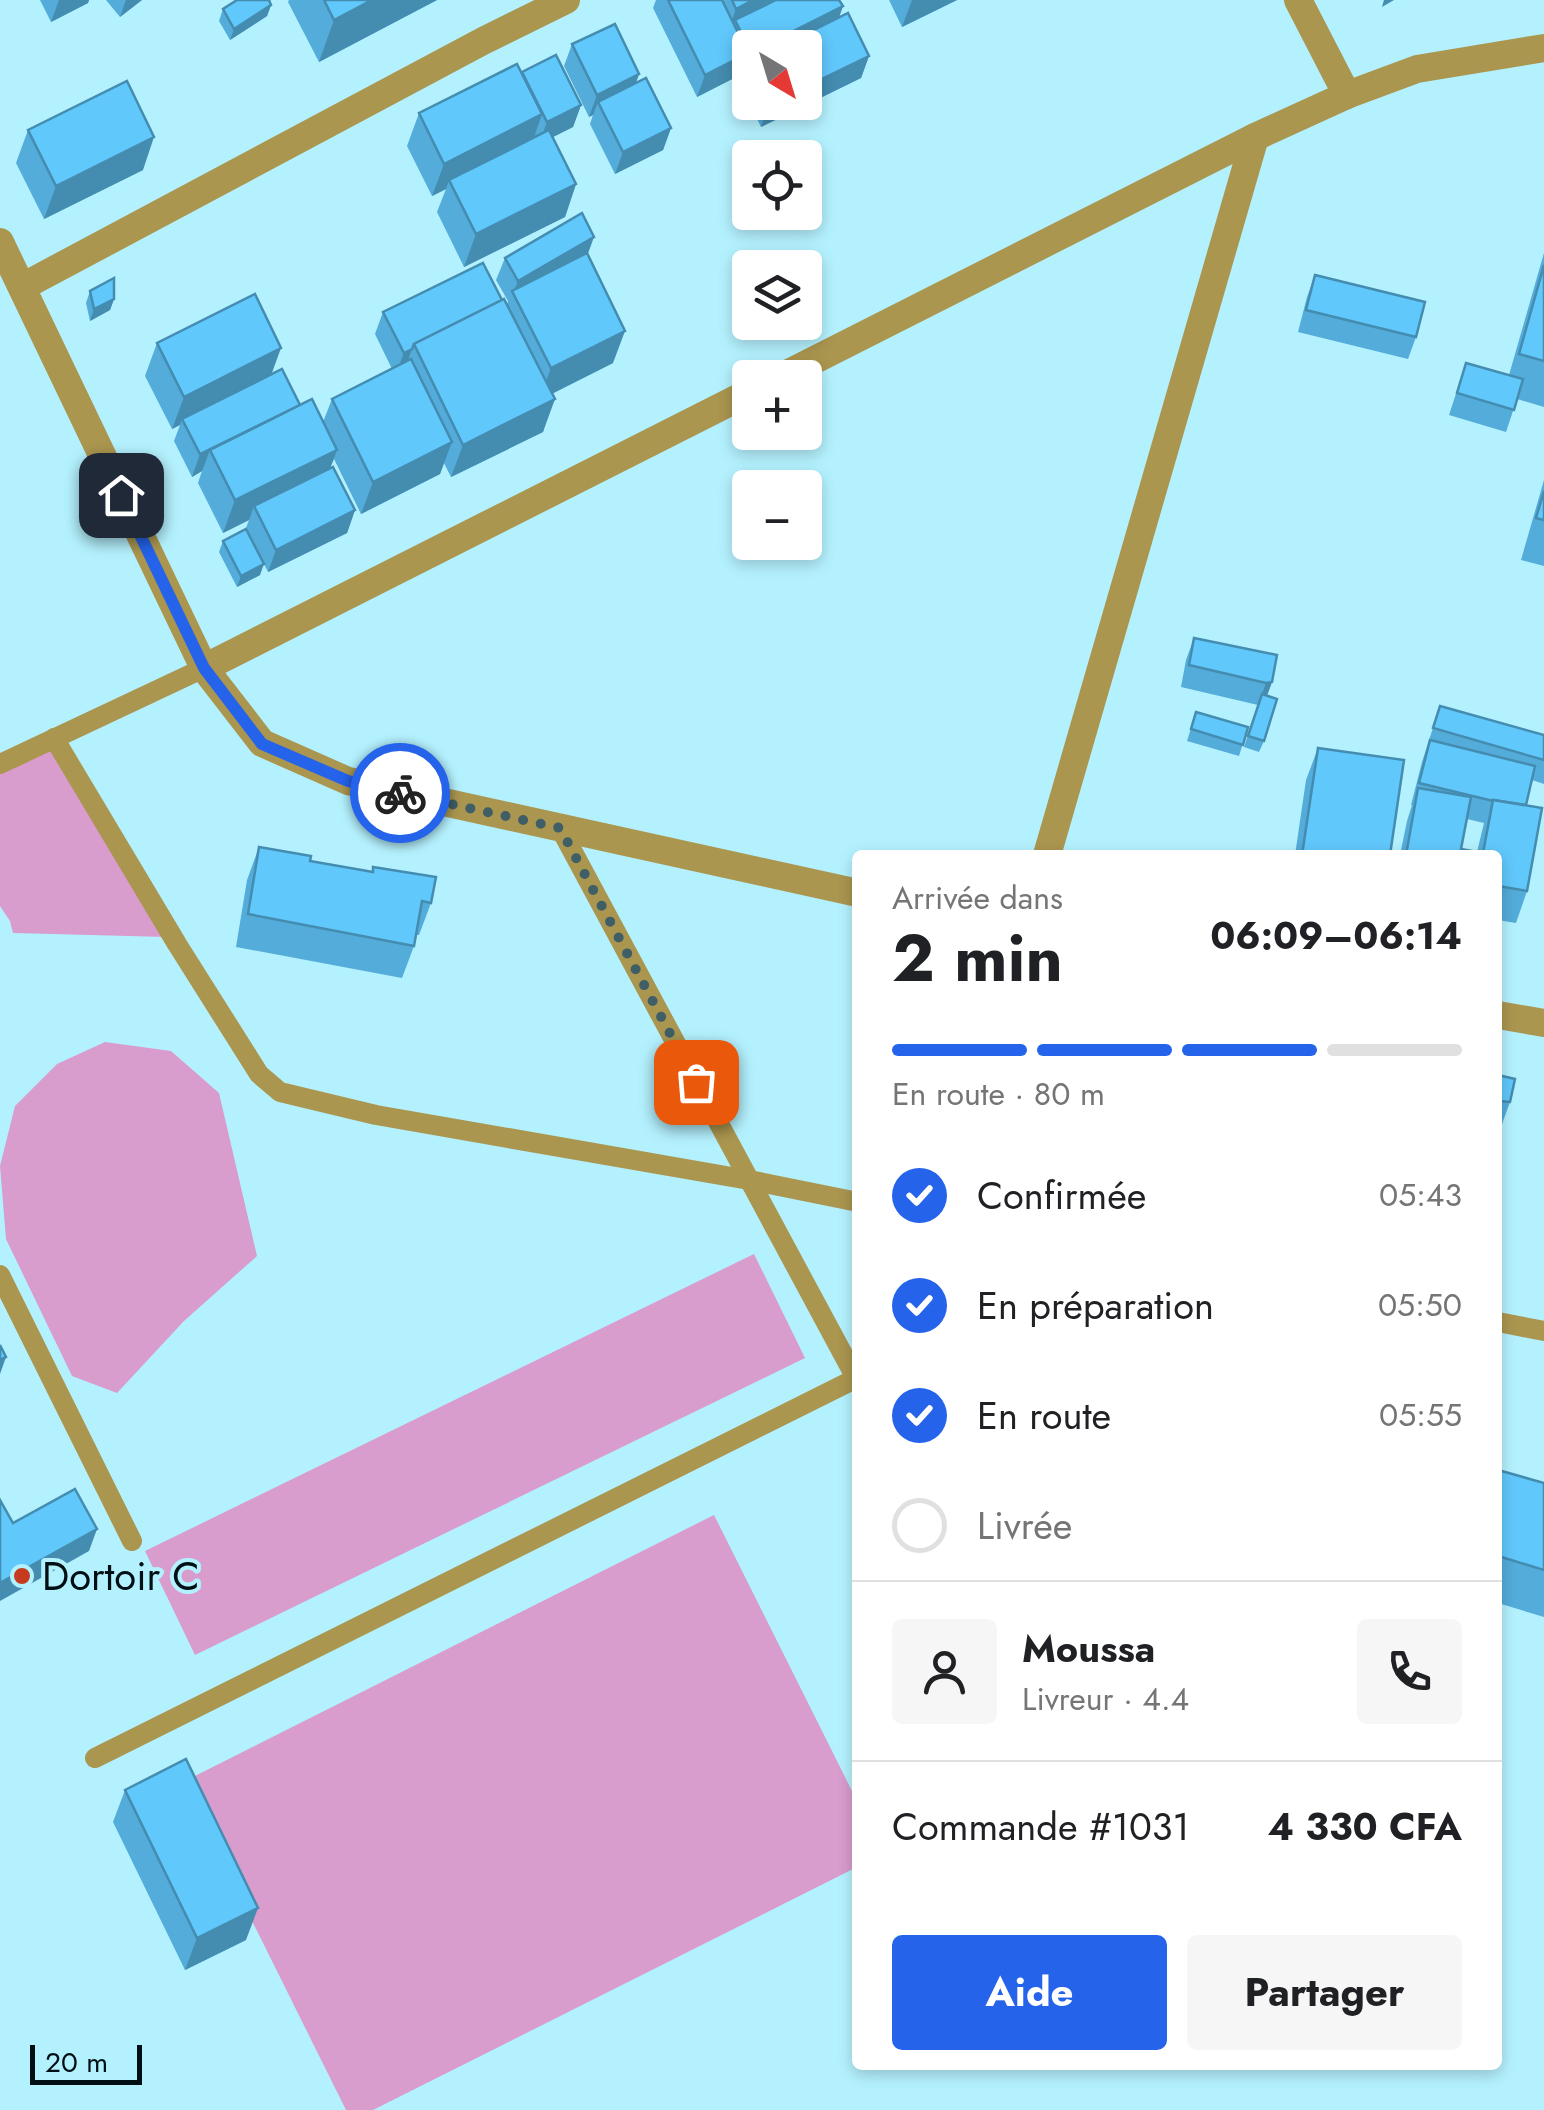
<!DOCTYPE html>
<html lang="fr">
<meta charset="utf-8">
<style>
:root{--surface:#fff;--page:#f6f6f6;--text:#202124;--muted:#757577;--line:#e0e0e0;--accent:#2563eb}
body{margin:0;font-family:Jost,sans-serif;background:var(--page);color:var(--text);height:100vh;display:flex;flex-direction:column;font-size:38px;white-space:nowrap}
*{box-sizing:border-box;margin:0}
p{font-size:32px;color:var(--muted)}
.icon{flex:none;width:55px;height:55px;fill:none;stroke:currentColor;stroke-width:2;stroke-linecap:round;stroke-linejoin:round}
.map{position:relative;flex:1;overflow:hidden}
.side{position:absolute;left:852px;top:850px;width:650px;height:1220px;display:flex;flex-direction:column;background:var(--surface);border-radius:10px;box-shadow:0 5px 15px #0003}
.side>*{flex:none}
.needle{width:65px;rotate:142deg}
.tools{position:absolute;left:732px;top:30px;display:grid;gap:20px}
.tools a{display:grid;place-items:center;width:90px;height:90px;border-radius:10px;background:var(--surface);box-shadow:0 5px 15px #0003;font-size:50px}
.scale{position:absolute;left:30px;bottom:25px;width:112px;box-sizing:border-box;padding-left:10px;border:5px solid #000f14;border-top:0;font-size:28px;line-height:35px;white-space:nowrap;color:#000f14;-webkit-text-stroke:8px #b4f1fe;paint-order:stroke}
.pin{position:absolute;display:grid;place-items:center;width:85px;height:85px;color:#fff;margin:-42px;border-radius:20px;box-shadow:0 5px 15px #0006}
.courier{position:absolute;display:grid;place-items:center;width:100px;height:100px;margin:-50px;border:8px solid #2563eb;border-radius:50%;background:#fff;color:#222;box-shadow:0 2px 12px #0007}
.overview em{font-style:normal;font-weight:700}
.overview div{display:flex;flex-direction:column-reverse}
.overview{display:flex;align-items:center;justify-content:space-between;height:170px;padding:0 40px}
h1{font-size:65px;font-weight:700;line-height:75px}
.bar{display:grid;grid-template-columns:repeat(4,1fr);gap:15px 10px;align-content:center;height:120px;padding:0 40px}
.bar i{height:12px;border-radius:8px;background:var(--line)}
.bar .selected{background:var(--accent)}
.bar p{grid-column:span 4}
.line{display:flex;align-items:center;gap:25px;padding:0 40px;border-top:2px solid var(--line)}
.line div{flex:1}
.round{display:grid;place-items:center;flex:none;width:105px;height:105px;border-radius:10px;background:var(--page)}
ol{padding:0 40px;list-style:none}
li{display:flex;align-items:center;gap:30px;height:110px}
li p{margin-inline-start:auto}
li .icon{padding:10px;border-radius:50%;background:var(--accent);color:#fff;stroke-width:4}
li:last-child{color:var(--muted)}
li i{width:55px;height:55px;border:5px solid var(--line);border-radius:50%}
.cta{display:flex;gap:20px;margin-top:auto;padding:20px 40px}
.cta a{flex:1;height:115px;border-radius:10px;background:var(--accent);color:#fff;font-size:40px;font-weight:700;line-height:115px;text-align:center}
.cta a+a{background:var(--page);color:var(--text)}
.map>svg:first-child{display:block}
</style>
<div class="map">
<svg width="1544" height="2110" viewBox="0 0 1544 2110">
<rect width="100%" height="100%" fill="#b4f1fe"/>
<g fill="#d89ccd">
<path d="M52,745l115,192 -154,-4 -3,-12 -10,-15v-135z"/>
<path d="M105,1042l66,9 48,42 38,163 -73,65 -67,72 -45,-17 -66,-137 -6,-73 15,-60 42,-42z"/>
<path d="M754,1254l51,104 -610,297 -50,-104z"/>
<path d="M714,1515l143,286v66l-484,243h-27l-163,-328z"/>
</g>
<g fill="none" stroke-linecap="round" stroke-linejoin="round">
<g stroke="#ab964f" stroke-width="20">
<path d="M54,738l123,206 82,130 21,18 96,23 373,65 109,22"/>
<path d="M0,764l204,-96"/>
<path d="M560,828l298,554"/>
<path d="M0,1275l132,266"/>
<path d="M1498,1322l46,9"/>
<path d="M95,1758l760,-379"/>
</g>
<g stroke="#ab964f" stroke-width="28">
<path d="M1298,0l49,95"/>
<path d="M0,242l204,426 58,75 86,38 510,112"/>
<path d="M22,287l461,-246 83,-41"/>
<path d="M779,378l476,-241 92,-42 70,-26 127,-21"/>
<path d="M204,668l546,-276"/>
<path d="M1047,855l208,-718"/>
<path d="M1498,1015l46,8"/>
</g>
</g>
<g fill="#53acd9" fill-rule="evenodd">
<path d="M40,0h49l-1,3 -37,19z"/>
<path d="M106,0h36l-22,17z"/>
<path d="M289,0h148l-118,62 -31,-60z"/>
<path d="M656,0h183l4,6 -4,11 30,39 -8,22 -100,49 -21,-43 4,-10 -2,-3 -2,4 -43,22 -44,-89zM750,48l55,54h-55z"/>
<path d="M889,0h68l-55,27z"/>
<path d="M271,5l-4,11 -37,24 -11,-19 4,-12z"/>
<path d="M572,44l67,30 -3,9 35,45 -8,22 -48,24 -25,-50 3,-9 -4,2 -25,-51z"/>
<path d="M522,73l59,32 -8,22 -20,10 23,47 -11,33 -101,50 -27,-55 9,-23 -14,7 -25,-50 12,-33z"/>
<path d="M28,130l115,40 -99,49 -28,-56z"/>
<path d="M1544,253v154l-27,-8 -11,33 -57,-17 17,-52 43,12z"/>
<path d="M588,254l25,109 -61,31 -9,38 -92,45 -7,-14 -4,11 -79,40 -27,-55 -4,9 25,42 -8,23 -79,39 -22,-44 3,-8 -26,13 -25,-50 4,-12 -10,6 -18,-36 6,-16 -8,4 -27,-53 12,-33 114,32 29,30 23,17 9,-23 60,-30 -17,-35 8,-22 119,-12 5,5 1,-4 -12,-21 9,-22z"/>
<path d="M1315,275l101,62 -8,22 -110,-27 9,-35z"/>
<path d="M90,291l24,8 -4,11 -20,11 -4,-18z"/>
<path d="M1544,480v86l-23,-6z"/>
<path d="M223,541l37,34 -23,12 -18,-35z"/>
<path d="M1194,638l78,44 -5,13 -3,46 -5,11 -15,-5 14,-42 -77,-18 5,-27z"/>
<path d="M1440,706l104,29v49l-12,-4 -6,25 1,86 -11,32 -18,-3v-65h-98l7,-34 5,-16h-1l11,-43zM1467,819l17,4 -7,29 -16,-3z"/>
<path d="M1196,712l52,15 -9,29 -52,-15z"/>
<path d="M1318,748l72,107h-95l11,-75z"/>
<path d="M259,847l51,14 62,11 1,-5 58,36 -12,32h-3l-2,11 -12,32 -166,-31 11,-67z"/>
<path d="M1498,1075l12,27 -12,33z"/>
<path d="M1498,1470l46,13v134l-46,-14z"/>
<path d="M125,1790l121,150 -61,30 -72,-148z"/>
</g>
<g fill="#448cb0">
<path d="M59,0h30l-1,3 -37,19z"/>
<path d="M126,0h16l-22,17z"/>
<path d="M372,0h65l-118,62 15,-42z"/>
<path d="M753,0h36l-54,20 -3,9 -4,2 8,-22z"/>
<path d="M912,0h45l-55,27z"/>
<path d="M1384,0h10l-12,7z"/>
<path d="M271,5l-4,11 -37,24 4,-11z"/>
<path d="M843,6l-8,23 -38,19h-37z"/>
<path d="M748,53l-8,22 -43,22 8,-22z"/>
<path d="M869,56l-8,22 -100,49 8,-22 6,-3h30v-15z"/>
<path d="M639,74l-8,22 -33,6 -5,13 -4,2 8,-22z"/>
<path d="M581,105l-8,22 -34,17 8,-22z"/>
<path d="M542,114l-11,32 -82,34 -3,9 -14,7 12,-32z"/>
<path d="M671,128l-8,22 -48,24 8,-22z"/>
<path d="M154,137l-11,33 -99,49 12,-33z"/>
<path d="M576,184l-11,33 -101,50 12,-33z"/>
<path d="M594,237l-8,22 -73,34 5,-12z"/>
<path d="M114,299l-4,11 -20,11 4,-12z"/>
<path d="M625,331l-12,32 -74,37 12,-32z"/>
<path d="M281,348l-12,33 -87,38 -2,6 -8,4 12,-32z"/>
<path d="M412,349l-8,22 -9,5 9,-23z"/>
<path d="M555,399l-12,33 -92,45 12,-32z"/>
<path d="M300,405l-90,45 -8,21 -10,6 8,-23z"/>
<path d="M452,442l-12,32 -79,40 12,-32z"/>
<path d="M337,450l-12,32 -71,24 -5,14 -26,13 12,-33z"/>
<path d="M355,510l-8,23 -79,39 8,-22z"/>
<path d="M264,564l-4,11 -23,12 4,-11z"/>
<path d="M1272,682l-8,22 -6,1 8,-22z"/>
<path d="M6,1357l-6,17v-14z"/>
<path d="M97,1529l-8,22 -89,50v-18z"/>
<path d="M258,1908l-12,32 -61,30 12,-32z"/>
</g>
<g fill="#61c8fc" stroke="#448cb0" stroke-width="2.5">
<path d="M237,0h32l2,5 -37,24 -11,-20z"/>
<path d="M324,0h48l-38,20z"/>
<path d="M668,0h54l26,53 -43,22z"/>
<path d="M732,0h21l-17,9z"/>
<path d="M776,0h63l4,6 -83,42h-10v2l-15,-30z"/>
<path d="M848,13l21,43 -64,31v-39h-27z"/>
<path d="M615,24l24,50 -42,21 -25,-51z"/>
<path d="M556,55l25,50 -34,17 -25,-50z"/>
<path d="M517,64l25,50 -98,50 -25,-51z"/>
<path d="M646,78l25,50 -48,24 -25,-50z"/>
<path d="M127,81l27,56 -98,49 -28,-56z"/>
<path d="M549,130l27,54 -100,50 -27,-54z"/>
<path d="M582,213l12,24 -76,44 -13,-23z"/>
<path d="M587,253l38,78 -74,37 -39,-77z"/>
<path d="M483,263l19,37 -88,44 -2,5 -8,4 -21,-41z"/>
<path d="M1544,265v96l-25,-7z"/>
<path d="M1315,275l110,27 -9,35 -110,-27z"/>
<path d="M114,278v21l-20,10 -4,-18z"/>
<path d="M255,294l26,54 -97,49 -27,-54z"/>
<path d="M504,299l51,100 -92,46 -49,-101z"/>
<path d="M411,359l41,83 -79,40 -41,-83z"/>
<path d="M1466,363l57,16 -9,31 -57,-17z"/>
<path d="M282,369l18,36 -100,49 -18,-35z"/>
<path d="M312,399l25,51 -102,50 -25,-50z"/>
<path d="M333,467l22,43 -79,40 -22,-44z"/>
<path d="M1544,491v29l-8,-2z"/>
<path d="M246,529l18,35 -23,12 -18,-35z"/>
<path d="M1194,638l83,17 -5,27 -6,1 -77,-18z"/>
<path d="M1262,694l15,5 -13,42 -16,-5z"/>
<path d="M1440,706l104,29v25l-111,-32z"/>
<path d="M1196,712l52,15 -5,18 -52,-16z"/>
<path d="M1430,740l105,26 -9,39 -33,-5v1l-74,-18z"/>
<path d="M1318,748l86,12 -14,95h-88z"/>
<path d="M1418,788l53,9 -10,52 22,4 10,-53 49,8 -15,83 -29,-5v-31h-92z"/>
<path d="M259,847l52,9 -1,5 63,11v-5l63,10 -5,26 -9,-2 -8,45 -166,-32z"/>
<path d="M1498,1075l17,4 -5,23 -10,-1 -2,10z"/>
<path d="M0,1345l6,12 -6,3z"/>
<path d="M1498,1470l46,13v87l-46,-14z"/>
<path d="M75,1489l22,40 -97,54v-83l13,23z"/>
<path d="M186,1759l72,149 -61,30 -72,-148z"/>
</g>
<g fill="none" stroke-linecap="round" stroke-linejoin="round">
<path stroke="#3f5e66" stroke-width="10" stroke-dasharray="0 18" d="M400,793l160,35 136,254"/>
<path stroke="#2563eb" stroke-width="12" d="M121,495l83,173 58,76 86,37 52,12"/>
</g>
<circle fill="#c63b20" stroke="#b4f1fe" stroke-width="4" cx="22" cy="1576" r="10"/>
<g text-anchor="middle" stroke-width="8" stroke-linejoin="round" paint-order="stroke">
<g font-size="40" fill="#000f14" stroke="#b4f1fe" text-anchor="start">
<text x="42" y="1590">Dortoir C</text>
</g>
</g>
</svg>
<div class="tools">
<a><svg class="needle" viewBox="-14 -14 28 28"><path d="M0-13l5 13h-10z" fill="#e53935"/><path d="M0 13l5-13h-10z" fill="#757577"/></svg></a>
<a><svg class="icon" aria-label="locate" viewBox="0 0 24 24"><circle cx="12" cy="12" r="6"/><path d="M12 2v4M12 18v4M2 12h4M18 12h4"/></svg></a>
<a><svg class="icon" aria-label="layers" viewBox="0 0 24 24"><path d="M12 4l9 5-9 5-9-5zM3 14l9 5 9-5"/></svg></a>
<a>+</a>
<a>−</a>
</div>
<div class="scale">20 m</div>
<div class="pin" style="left:696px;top:1082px;background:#ea580c"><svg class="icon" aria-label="bag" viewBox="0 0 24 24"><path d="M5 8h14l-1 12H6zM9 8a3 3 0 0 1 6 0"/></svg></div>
<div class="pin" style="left:121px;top:495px;background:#1f2937"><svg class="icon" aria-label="home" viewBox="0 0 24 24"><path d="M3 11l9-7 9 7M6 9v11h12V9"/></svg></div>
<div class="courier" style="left:400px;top:793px"><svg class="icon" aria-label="bike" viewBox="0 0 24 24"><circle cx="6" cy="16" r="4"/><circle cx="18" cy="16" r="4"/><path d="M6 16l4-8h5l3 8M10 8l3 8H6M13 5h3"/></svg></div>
<section class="side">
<div class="overview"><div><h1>2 min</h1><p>Arrivée dans</p></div><em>06:09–06:14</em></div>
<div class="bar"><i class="selected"></i><i class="selected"></i><i class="selected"></i><i></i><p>En route · 80 m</p></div>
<ol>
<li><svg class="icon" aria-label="check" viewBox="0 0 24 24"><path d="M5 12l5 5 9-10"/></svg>Confirmée<p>05:43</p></li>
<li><svg class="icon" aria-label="check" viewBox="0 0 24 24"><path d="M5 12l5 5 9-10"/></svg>En préparation<p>05:50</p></li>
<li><svg class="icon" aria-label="check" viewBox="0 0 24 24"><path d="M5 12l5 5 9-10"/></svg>En route<p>05:55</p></li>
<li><i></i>Livrée</li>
</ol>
<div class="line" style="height:180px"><a class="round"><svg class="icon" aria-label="person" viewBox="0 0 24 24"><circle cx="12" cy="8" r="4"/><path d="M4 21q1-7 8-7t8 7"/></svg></a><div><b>Moussa</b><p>Livreur · 4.4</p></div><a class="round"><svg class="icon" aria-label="phone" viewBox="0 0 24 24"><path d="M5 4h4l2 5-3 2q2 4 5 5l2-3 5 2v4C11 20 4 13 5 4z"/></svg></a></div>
<div class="line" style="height:130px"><div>Commande #1031</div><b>4 330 CFA</b></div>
<div class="cta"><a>Aide</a><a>Partager</a></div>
</section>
</div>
